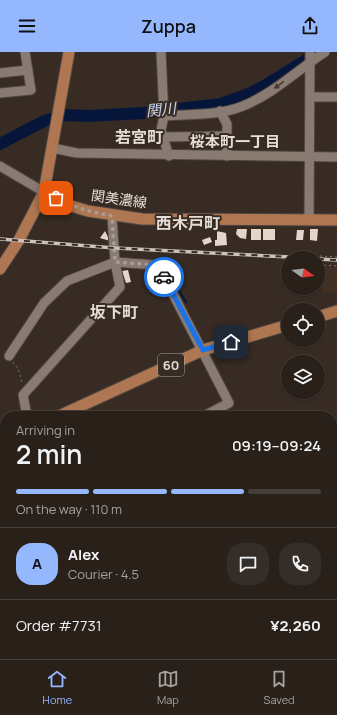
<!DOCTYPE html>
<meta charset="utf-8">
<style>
:root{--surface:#29201a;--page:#352d27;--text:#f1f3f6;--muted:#a5a3a2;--line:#453e39;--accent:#94b7fd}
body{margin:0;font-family:Manrope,"Noto Sans JP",sans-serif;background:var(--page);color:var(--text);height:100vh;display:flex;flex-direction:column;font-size:15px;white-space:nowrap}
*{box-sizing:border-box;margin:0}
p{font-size:13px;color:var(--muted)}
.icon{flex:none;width:22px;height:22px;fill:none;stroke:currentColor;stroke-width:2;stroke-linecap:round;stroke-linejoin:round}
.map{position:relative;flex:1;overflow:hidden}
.drawer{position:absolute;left:0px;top:359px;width:337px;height:248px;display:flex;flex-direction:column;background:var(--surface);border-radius:16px 16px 0 0;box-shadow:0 1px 3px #0004,0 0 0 1px var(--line)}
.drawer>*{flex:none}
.needle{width:26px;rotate:104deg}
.tools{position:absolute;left:281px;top:199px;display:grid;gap:8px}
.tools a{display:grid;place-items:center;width:44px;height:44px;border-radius:50%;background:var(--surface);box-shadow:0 1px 3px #0004,0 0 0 1px var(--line);font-size:20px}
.pin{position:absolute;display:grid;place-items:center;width:34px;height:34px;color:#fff;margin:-17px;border-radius:8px;box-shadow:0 2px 6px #0006}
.courier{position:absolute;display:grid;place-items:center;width:40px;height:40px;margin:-20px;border:3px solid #1a73e8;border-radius:50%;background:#fff;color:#222;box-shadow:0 1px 5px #0007}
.head em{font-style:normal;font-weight:600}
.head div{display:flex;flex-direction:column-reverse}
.head{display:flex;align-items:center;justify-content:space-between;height:68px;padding:0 16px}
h1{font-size:26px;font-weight:600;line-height:30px}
.bar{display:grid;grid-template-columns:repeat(4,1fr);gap:6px 4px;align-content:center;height:48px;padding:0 16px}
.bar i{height:5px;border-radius:3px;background:var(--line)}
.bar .current{background:var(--accent)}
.bar p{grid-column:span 4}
.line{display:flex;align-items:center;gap:10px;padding:0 16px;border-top:1px solid var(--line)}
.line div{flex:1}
.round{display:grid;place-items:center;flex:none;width:42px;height:42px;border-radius:16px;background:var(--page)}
header{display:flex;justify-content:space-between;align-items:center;height:52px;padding:0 16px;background:var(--accent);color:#111;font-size:18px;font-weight:600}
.dock{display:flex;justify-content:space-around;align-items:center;height:56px;border-top:1px solid var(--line);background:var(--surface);font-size:11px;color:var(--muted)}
.dock a{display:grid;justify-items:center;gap:2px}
.dock .current{color:var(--accent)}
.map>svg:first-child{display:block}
</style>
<header><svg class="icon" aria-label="menu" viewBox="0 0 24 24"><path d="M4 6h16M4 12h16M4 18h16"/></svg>Zuppa<svg class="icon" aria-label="share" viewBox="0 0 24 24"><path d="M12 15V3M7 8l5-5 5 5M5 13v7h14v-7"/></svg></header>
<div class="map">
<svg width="337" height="607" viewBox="0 0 337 607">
<rect width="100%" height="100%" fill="#372b23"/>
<path fill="#433024" d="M318,215l19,2v23l-16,-1 1,-8 -4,-1z"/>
<path fill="#7e5132" d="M337,380v227h-337v-92h5v87h327v-213z"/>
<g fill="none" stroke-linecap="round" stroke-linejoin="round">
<path stroke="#06163b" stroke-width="2" d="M164,215l22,35"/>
<path stroke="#06163b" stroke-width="12" d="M0,92l44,-23 21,-6 24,1 54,-3 78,-9 25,-9 18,-9 42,-26 8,-8"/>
</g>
<g fill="#e5d4ca">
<path d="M237,177h10l-1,10 -6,-1 -4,-4z"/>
<rect x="251" y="177" width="10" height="11"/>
<rect x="263" y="177" width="12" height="11"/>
<path d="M310,177h8l-1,12 -7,-1z"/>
<path d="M297,178h7l-1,10h-7z"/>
<path d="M105,179l5,10 -10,-3z"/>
<path d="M217,179l9,2 1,12 -12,1v-6h2z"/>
<path d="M210,185l2,5 -8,3 -2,-5z"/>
<path d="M128,218l3,12 -5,1 -4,-12z"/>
</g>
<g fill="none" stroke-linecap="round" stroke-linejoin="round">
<g stroke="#514741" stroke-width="11">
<g id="minor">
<path d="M161,0l3,64 -3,14 2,7"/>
<path d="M0,21l28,-3"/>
<path d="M0,41l31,-3 -6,-38"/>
<path d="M310,45h27"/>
<path d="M220,59l7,13v32"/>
<path d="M164,64c25,-2 55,0 79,-10 30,-12 55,-36 82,-54"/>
<path d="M52,96l25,5 260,4"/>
<path d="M169,104l-6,-19 64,-1"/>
<path d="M0,114l44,26"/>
<path d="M309,168l1,-168"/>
<path d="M9,304l35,-53 23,-22 48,-19 40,3 4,2 70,136 -25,13"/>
<path d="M27,364l-4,-21 97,-108 -5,-25 -3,-46"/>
<path d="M0,397l5,-4"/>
</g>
</g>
<g stroke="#514741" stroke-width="13">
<g id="major">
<path d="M44,140l24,13 20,6 54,8 195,1"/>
<path d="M0,217l19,-29 25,-48 25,-140"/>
<path d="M318,265l19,-6"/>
<path d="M59,364l144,-66 85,-25"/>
<path d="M0,379l5,4"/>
</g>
</g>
<g stroke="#857a73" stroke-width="1" stroke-dasharray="2 3" stroke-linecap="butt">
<path d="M320,204l17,1"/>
<path d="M319,213l18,1"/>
<path d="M13,310l5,6 4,15"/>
<path d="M228,360l7,4"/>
<path d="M332,433l5,4"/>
<path d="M0,600l13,7h23"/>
<path d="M219,607l4,-5"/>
</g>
<use href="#minor" stroke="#8a7b72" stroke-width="9"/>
<use href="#major" stroke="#ae7751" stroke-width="11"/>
<g stroke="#ccc3bd" stroke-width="3.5">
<g id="rail">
<path d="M0,187l115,9 194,10"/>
<path d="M318,207l19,1"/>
</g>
</g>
<use href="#rail" stroke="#372b23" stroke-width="2" stroke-dasharray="6" stroke-linecap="butt"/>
</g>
<defs><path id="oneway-solid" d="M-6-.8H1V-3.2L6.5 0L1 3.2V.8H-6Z"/></defs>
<use fill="#483b33" href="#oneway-solid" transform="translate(279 33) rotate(144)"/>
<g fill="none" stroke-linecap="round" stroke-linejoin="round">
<path stroke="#a79e97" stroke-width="4" stroke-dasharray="0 7.2" d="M56,146c18,10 36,14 56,18l3,46 40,3 4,2 5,10"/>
<path stroke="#1a73e8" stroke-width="5" d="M164,225l39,73 28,-8"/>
</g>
<g text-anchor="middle" stroke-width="4" stroke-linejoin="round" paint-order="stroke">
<rect fill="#372b23" stroke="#b0a7a0" stroke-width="1" x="158" y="302" width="26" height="22" rx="3"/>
<g font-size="13" font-weight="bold" fill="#e4dcd6">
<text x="171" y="318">60</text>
</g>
<g font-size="14" fill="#e4dcd6" stroke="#372b23">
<text transform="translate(119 147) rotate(8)" y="5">関美濃線</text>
</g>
<g font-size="15" font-style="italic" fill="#cbd9f5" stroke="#372b23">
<text transform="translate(161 58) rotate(-6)" y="5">関川</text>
</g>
<g font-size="15" font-weight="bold" fill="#e4dcd6" stroke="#372b23">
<text x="235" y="95">桜本町一丁目</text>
</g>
<g font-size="16" font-weight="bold" fill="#e4dcd6" stroke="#372b23">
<text x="139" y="91">若宮町</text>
<text x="188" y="177">西木戸町</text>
<text x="114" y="266">坂下町</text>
</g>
</g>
</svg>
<div class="tools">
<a><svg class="needle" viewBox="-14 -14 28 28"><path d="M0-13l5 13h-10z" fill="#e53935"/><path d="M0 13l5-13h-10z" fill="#a5a3a2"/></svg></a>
<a><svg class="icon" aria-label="locate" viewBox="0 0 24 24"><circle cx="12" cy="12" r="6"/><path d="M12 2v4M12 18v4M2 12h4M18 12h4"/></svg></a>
<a><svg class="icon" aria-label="layers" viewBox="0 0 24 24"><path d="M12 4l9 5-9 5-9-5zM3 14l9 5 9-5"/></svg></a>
</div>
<div class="pin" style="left:56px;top:146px;background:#ea580c"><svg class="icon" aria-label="bag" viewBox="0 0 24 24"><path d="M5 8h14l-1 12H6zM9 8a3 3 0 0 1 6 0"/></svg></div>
<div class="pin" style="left:231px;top:290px;background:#1f2937"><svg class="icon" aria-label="home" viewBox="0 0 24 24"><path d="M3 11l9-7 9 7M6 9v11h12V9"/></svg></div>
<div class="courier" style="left:164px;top:225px"><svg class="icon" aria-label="car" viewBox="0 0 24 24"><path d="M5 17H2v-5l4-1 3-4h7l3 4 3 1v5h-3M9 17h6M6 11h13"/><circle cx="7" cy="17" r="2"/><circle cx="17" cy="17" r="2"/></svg></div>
<section class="drawer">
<div class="head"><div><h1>2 min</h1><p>Arriving in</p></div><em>09:19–09:24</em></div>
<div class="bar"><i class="current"></i><i class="current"></i><i class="current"></i><i></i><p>On the way · 110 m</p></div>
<div class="line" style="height:72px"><b class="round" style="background:var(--accent);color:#111">A</b><div><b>Alex</b><p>Courier · 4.5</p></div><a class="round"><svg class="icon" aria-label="chat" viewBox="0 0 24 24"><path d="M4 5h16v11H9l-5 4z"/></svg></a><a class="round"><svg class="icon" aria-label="phone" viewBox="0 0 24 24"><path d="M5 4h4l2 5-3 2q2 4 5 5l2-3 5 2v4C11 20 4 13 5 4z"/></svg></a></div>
<div class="line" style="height:52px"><div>Order #7731</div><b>¥2,260</b></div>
</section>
</div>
<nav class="dock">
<a class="current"><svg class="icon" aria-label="home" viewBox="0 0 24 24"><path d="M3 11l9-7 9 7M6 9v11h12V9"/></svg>Home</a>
<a><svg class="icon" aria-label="map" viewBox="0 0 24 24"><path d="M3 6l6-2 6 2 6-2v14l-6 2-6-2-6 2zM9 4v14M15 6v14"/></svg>Map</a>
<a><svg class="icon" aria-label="saved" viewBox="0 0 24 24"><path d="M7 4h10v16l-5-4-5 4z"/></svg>Saved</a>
</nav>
